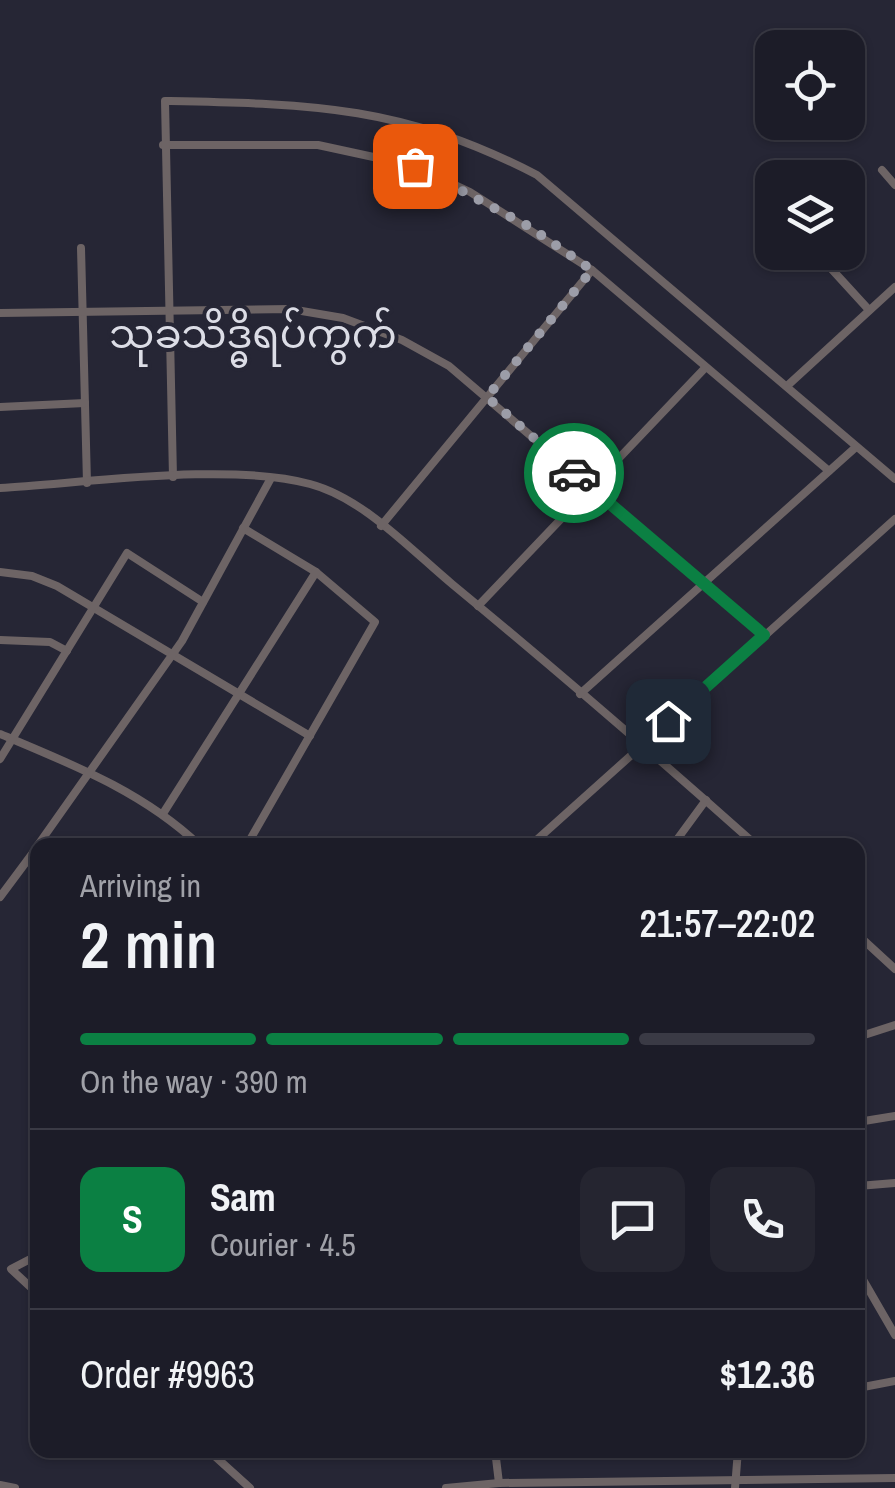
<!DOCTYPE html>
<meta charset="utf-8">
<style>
:root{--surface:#1c1c28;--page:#252530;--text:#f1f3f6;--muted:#a0a1a8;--line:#3a3a45;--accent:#0b8043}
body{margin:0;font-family:"Archivo Narrow","Noto Sans Myanmar",sans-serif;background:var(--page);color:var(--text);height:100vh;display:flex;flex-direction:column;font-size:38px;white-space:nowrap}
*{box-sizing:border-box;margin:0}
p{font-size:32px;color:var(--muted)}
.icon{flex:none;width:55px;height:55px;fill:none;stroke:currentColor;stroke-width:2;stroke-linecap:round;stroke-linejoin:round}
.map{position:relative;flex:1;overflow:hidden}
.sheet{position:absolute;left:30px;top:838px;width:835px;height:620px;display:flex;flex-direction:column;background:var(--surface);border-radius:20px;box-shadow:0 2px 8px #0004,0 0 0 2px var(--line)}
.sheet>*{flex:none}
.buttons{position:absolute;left:755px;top:30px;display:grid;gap:20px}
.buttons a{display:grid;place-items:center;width:110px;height:110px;border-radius:20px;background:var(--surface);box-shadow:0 2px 8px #0004,0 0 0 2px var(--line);font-size:50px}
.pin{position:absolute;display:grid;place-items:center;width:85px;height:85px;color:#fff;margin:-42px;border-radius:20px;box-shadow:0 5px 15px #0006}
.courier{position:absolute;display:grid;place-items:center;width:100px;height:100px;margin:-50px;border:8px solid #0b8043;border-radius:50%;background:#fff;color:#222;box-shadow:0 2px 12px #0007}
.headline em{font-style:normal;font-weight:600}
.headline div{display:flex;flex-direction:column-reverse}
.headline{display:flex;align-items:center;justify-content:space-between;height:170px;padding:0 50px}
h1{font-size:65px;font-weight:600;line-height:75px}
.bar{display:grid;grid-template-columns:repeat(4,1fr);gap:15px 10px;align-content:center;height:120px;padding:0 50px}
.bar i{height:12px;border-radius:8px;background:var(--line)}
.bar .selected{background:var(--accent)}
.bar p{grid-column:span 4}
.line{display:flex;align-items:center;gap:25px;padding:0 50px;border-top:2px solid var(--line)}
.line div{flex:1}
.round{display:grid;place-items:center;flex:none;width:105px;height:105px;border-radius:20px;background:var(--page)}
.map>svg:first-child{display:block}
</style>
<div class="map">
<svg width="895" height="1488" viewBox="0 0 895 1488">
<rect width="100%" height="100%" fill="#262635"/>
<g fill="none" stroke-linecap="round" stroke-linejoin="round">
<g stroke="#6d6465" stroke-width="8">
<path d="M163,145h155l97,21 55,26 122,78 237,201"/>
<path d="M882,170l13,15"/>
<path d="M81,248l6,235"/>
<path d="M816,252l53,58"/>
<path d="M0,313l290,-4 53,9 59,22 47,26 315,269"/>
<path d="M787,386l108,-99"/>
<path d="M0,407l85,-4"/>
<path d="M173,477l-8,-376c147,3 237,4 372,74l358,304"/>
<path d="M0,488c85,-5 231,-26 310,-4 53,14 100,65 142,100 103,85 204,172 304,261"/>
<path d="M381,526l211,-256"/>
<path d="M243,528l73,44 59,50 -128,223"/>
<path d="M0,572l32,4 25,10 253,150"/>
<path d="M478,606l227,-238"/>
<path d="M0,640l50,2 17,9"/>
<path d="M580,694l276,-247"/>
<path d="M0,734c71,30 142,57 199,111"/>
<path d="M0,759l127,-206 76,49"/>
<path d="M164,812l152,-240"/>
<path d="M38,845l144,-204 89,-163"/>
<path d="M531,845l364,-326"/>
<path d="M673,845l33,-45"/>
<path d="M0,897l38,-51"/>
<path d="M858,935l37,34"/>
<path d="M858,1037l37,-12"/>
<path d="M858,1122l37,-6"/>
<path d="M858,1186l37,-3"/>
<path d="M38,1255l-27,14 27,25"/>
<path d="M858,1271l37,64"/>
<path d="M858,1388l37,-7"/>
<path d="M208,1450l42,38"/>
<path d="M495,1450l4,33"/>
<path d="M810,1455v-5"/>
<path d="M0,1485l15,3"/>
<path d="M446,1488l53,-5 396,-5"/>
<path d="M735,1488l3,-38"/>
</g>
</g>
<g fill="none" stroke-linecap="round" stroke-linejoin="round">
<path stroke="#9c9da8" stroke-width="10" stroke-dasharray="0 18" d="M415,166l113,60 64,44 -105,127 87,76"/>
<path stroke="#0b8043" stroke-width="12" d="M574,473l190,162 -96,86"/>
</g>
<g text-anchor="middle" stroke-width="8" stroke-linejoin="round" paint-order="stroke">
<g font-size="40" fill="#dcdde6" stroke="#262635">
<text x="253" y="348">သုခသိဒ္ဓိရပ်ကွက်</text>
</g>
</g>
</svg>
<div class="buttons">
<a><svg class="icon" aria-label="locate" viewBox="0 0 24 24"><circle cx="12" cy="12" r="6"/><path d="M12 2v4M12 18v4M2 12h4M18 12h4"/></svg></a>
<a><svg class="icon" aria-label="layers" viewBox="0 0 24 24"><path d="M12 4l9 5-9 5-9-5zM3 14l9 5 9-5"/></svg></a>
</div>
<div class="pin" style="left:415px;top:166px;background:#ea580c"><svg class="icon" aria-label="bag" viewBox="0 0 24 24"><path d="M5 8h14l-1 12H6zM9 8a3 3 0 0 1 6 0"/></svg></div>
<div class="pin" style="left:668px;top:721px;background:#1f2937"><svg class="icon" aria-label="home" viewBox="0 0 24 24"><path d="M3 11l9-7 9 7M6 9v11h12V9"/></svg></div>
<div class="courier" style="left:574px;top:473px"><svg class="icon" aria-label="car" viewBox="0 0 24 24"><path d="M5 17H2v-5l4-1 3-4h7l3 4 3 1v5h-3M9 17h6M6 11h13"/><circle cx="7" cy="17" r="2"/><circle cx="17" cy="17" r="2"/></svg></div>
<section class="sheet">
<div class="headline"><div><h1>2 min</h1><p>Arriving in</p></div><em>21:57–22:02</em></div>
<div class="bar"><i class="selected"></i><i class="selected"></i><i class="selected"></i><i></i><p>On the way · 390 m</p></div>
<div class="line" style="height:180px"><b class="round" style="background:var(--accent);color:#fff">S</b><div><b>Sam</b><p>Courier · 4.5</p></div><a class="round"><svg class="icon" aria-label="chat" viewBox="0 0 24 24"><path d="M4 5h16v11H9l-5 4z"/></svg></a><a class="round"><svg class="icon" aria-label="phone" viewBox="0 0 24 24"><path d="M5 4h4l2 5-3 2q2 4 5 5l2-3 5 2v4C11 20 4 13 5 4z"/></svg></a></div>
<div class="line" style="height:130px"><div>Order #9963</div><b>$12.36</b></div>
</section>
</div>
